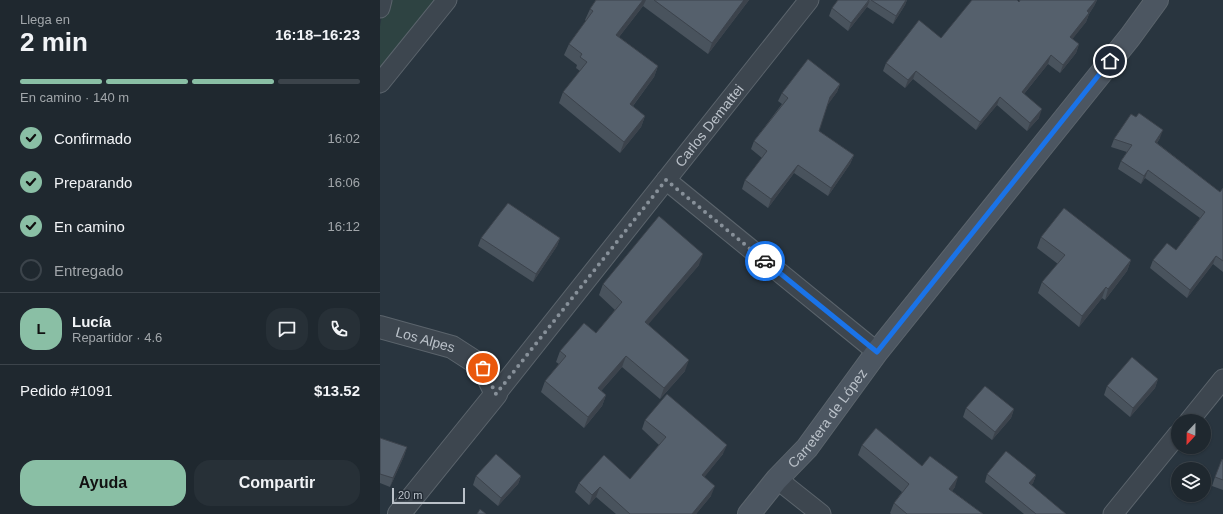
<!DOCTYPE html>
<html lang="es">
<meta charset="utf-8">
<style>
:root{--surface:#1f282f;--page:#273037;--text:#f1f3f6;--muted:#a1a6aa;--line:#3c444b;--accent:#8abfa5}
body{margin:0;font-family:Helvetica,sans-serif;background:var(--page);color:var(--text);height:100vh;display:flex;flex-direction:column;font-size:15px;white-space:nowrap}
*{box-sizing:border-box;margin:0}
p{font-size:13px;color:var(--muted)}
.icon{flex:none;width:22px;height:22px;fill:none;stroke:currentColor;stroke-width:2;stroke-linecap:round;stroke-linejoin:round}
.map{position:relative;flex:1;overflow:hidden}
.details{display:flex;flex-direction:column;background:var(--surface);width:380px}
.details>*{flex:none}
.needle{width:26px;rotate:202deg}
.fabs{position:absolute;left:791px;top:414px;display:grid;gap:8px}
.fabs a{display:grid;place-items:center;width:40px;height:40px;border-radius:50%;background:var(--surface);box-shadow:0 1px 3px #0004,0 0 0 1px var(--line);font-size:20px}
.scale{position:absolute;left:12px;bottom:10px;width:73px;box-sizing:border-box;padding-left:4px;border:2px solid #bac1c9;border-top:0;font-size:11px;line-height:14px;white-space:nowrap;color:#bac1c9;-webkit-text-stroke:3px #222b34;paint-order:stroke}
.pin{position:absolute;display:grid;place-items:center;width:34px;height:34px;color:#fff;margin:-17px;border:2px solid #fff;border-radius:50%;box-shadow:0 1px 4px #0007}
.courier{position:absolute;display:grid;place-items:center;width:40px;height:40px;margin:-20px;border:3px solid #1a73e8;border-radius:50%;background:#fff;color:#222;box-shadow:0 1px 5px #0007}
.overview em{font-style:normal;font-weight:700}
.overview div{display:flex;flex-direction:column-reverse}
.overview{display:flex;align-items:center;justify-content:space-between;height:68px;padding:0 20px}
h1{font-size:26px;font-weight:700;line-height:30px}
.bar{display:grid;grid-template-columns:repeat(4,1fr);gap:6px 4px;align-content:center;height:48px;padding:0 20px}
.bar i{height:5px;border-radius:3px;background:var(--line)}
.bar .current{background:var(--accent)}
.bar p{grid-column:span 4}
.line{display:flex;align-items:center;gap:10px;padding:0 20px;border-top:1px solid var(--line)}
.line div{flex:1}
.round{display:grid;place-items:center;flex:none;width:42px;height:42px;border-radius:16px;background:var(--page)}
ol{padding:0 20px;list-style:none}
li{display:flex;align-items:center;gap:12px;height:44px}
li p{margin-inline-start:auto}
li .icon{padding:4px;border-radius:50%;background:var(--accent);color:#111;stroke-width:4}
li:last-child{color:var(--muted)}
li i{width:22px;height:22px;border:2px solid var(--line);border-radius:50%}
.primary-button{display:flex;gap:8px;margin-top:auto;padding:8px 20px}
.primary-button a{flex:1;height:46px;border-radius:16px;background:var(--accent);color:#111;font-size:16px;font-weight:700;line-height:46px;text-align:center}
.primary-button a+a{background:var(--page);color:var(--text)}
main{display:flex;flex:1;min-height:0}
.map>svg:first-child{display:block}
</style>
<main>
<section class="details">
<div class="overview"><div><h1>2 min</h1><p>Llega en</p></div><em>16:18–16:23</em></div>
<div class="bar"><i class="current"></i><i class="current"></i><i class="current"></i><i></i><p>En camino · 140 m</p></div>
<ol>
<li><svg class="icon" aria-label="check" viewBox="0 0 24 24"><path d="M5 12l5 5 9-10"/></svg>Confirmado<p>16:02</p></li>
<li><svg class="icon" aria-label="check" viewBox="0 0 24 24"><path d="M5 12l5 5 9-10"/></svg>Preparando<p>16:06</p></li>
<li><svg class="icon" aria-label="check" viewBox="0 0 24 24"><path d="M5 12l5 5 9-10"/></svg>En camino<p>16:12</p></li>
<li><i></i>Entregado</li>
</ol>
<div class="line" style="height:72px"><b class="round" style="background:var(--accent);color:#111">L</b><div><b>Lucía</b><p>Repartidor · 4.6</p></div><a class="round"><svg class="icon" aria-label="chat" viewBox="0 0 24 24"><path d="M4 5h16v11H9l-5 4z"/></svg></a><a class="round"><svg class="icon" aria-label="phone" viewBox="0 0 24 24"><path d="M5 4h4l2 5-3 2q2 4 5 5l2-3 5 2v4C11 20 4 13 5 4z"/></svg></a></div>
<div class="line" style="height:52px"><div>Pedido #1091</div><b>$13.52</b></div>
<div class="primary-button"><a>Ayuda</a><a>Compartir</a></div>
</section>
<div class="map">
<svg width="843" height="514" viewBox="0 0 843 514">
<rect width="100%" height="100%" fill="#29353f"/>
<path fill="#2e4342" d="M5,0h57l-62,78v-52z"/>
<g fill="none" stroke-linecap="round" stroke-linejoin="round">
<g stroke="#5b646c" stroke-width="21">
<g id="minor">
<path d="M0,8l2,-8"/>
<path d="M0,83l67,-83"/>
<path d="M286,180l211,172"/>
<path id="s1" d="M116,394l313,-394"/>
<path d="M809,421l34,-42"/>
<path d="M397,479l44,35"/>
<path d="M733,514l65,-80"/>
</g>
</g>
<g stroke="#5b646c" stroke-width="24">
<g id="tertiary">
<path id="s2" d="M0,327l72,20 31,20 13,27 -97,120"/>
</g>
</g>
<g stroke="#5b646c" stroke-width="24">
<g id="secondary">
<path id="s3" d="M369,514l28,-35 30,-31 70,-96 253,-315 27,-37"/>
</g>
</g>
<use href="#minor" stroke="#3d464f" stroke-width="19"/>
<use href="#tertiary" stroke="#3d464f" stroke-width="22"/>
<use href="#secondary" stroke="#4c5661" stroke-width="22"/>
</g>
<g fill="#49535d">
<path d="M216,0h153l-41,54 -65,-48 -24,31 39,29 -4,11 -21,29 12,10 -4,11 -21,26 -61,-50 4,-11 17,-21 -4,-3 1,-3 -13,-10 5,-11 17,-23 -1,-1 5,-11z"/>
<path d="M458,0h69l-2,5 -12,19 -26,-17 -19,24 -19,-15 3,-8z"/>
<path d="M640,0h77l-3,6 -5,8 -3,8 -14,17 7,5 -3,9 -16,20 -12,-9 -24,30 15,24 -12,13 -30,-26 -21,25 -63,-51 -8,9 -22,-17 3,-8 55,-25 78,-36z"/>
<path d="M460,84l-3,8 -10,13 -8,26 35,24 -4,9 -22,32 -34,-23 -26,35 -26,-19 3,-9 17,-22 -11,-9 3,-8 28,-37 -4,-3 4,-8z"/>
<path d="M780,138l-3,5 63,49 3,-4v84l-10,-8 -26,34 -37,-30 3,-8 23,-10 24,-32 -55,-40 -4,6 -23,-15 3,-8 6,-9 -16,-5 3,-8z"/>
<path d="M661,237l90,23 -4,11 -22,29 -3,-2 -23,29 -41,-34 4,-11 16,-18 -21,-16z"/>
<path d="M101,238h79l-3,8 -24,36 -55,-36z"/>
<path d="M319,265l-51,59 37,47 -25,28 -38,-32 -21,24 5,4 -4,11 -18,22 -43,-36 4,-11 14,-17 -3,-2 4,-11 36,-18 19,-23 -16,-15 4,-11z"/>
<path d="M778,379l-3,9 -25,29 -26,-22 3,-9z"/>
<path d="M586,408l48,1 -3,9 -19,22 -29,-23z"/>
<path d="M265,420l78,34 -19,23 7,19 -15,18h-80l-20,-17 -7,8 -14,-13 4,-9 51,-4 29,-34 -17,-16z"/>
<path d="M0,438l27,9 -3,9 -14,31 -10,-4z"/>
<path d="M482,445l60,21 33,21 -3,4 31,23h-92l-1,-1 4,-10 8,-11 -44,-37z"/>
<path d="M843,460v30l-11,-4 3,-9z"/>
<path d="M607,474l49,1 -3,8 -2,2 35,29h-42l-39,-32z"/>
<path d="M96,476h45l-3,8 -20,22 -25,-21z"/>
</g>
<g fill="#3c434c">
<path d="M263,0h3l-3,6 -31,40 4,-11z"/>
<path d="M364,0h5l-41,54 4,-11z"/>
<path d="M490,0l-3,7 -19,24 3,-8z"/>
<path d="M526,0h1l-2,5 -12,19 3,-8z"/>
<path d="M716,0h1l-3,6 -5,8 -3,8 -19,24 3,-9 17,-26z"/>
<path d="M699,44l-3,9 -16,20 3,-8z"/>
<path d="M671,55l-3,9 -29,36 3,-8z"/>
<path d="M278,66l-4,11 -28,38 4,-11z"/>
<path d="M536,71l-3,8 -8,9 3,-8z"/>
<path d="M460,84l-3,8 -10,14 3,-9z"/>
<path d="M620,97l-3,8 -21,25 4,-8z"/>
<path d="M662,109l-3,9 -12,13 3,-8z"/>
<path d="M265,116l-4,11 -21,26 4,-11z"/>
<path d="M783,130l-3,8 -8,12 3,-8z"/>
<path d="M474,155l-4,9 -22,32 3,-8z"/>
<path d="M418,165l-4,8 -26,35 3,-9z"/>
<path d="M768,170l-3,8 -4,6 3,-8z"/>
<path d="M180,238l-3,8 -24,36 3,-8z"/>
<path d="M323,254l-4,11 -58,68 4,-11z"/>
<path d="M836,256l-3,8 -26,34 3,-8z"/>
<path d="M751,260l-4,11 -22,29 3,-11z"/>
<path d="M726,287l-4,11 -23,29 3,-11z"/>
<path d="M246,356l-4,11 -28,32 4,-11z"/>
<path d="M309,360l-4,11 -25,28 4,-11z"/>
<path d="M778,379l-3,9 -25,29 3,-9z"/>
<path d="M226,395l-4,11 -18,22 4,-11z"/>
<path d="M634,409l-3,9 -19,22 3,-8z"/>
<path d="M347,445l-4,9 -25,31 4,-10z"/>
<path d="M27,447l-3,9 -14,31 3,-9z"/>
<path d="M656,475l-3,8 -6,8 2,-8z"/>
<path d="M141,476l-3,8 -20,22 3,-8z"/>
<path d="M578,477l-3,10 -9,12 3,-10z"/>
<path d="M335,486l-4,10 -15,18h-4z"/>
<path d="M220,487l-4,10 -7,8 3,-10z"/>
</g>
<g fill="#55606c" stroke="#3c434c">
<path d="M216,0h47l-27,35 42,31 -28,38 15,12 -21,26 -61,-50 24,-30 -7,-5 2,-3 -13,-10 24,-33 -3,-2z"/>
<path d="M274,0h90l-32,43z"/>
<path d="M458,0h31l-18,23 -19,-15z"/>
<path d="M491,0h35l-10,16z"/>
<path d="M592,0h45l2,2 1,-2h76l-9,11 2,2 -19,24 9,7 -16,21 -12,-10 -29,37 20,17 -12,14 -30,-26 -20,25 -64,-51 -8,9 -22,-17 33,-43 22,18z"/>
<path d="M428,59l32,25 -10,13 -11,34 35,24 -23,33 -33,-23 -27,34 -26,-19 22,-29 -13,-10 34,-43 -6,-5z"/>
<path d="M759,113l24,17 -8,12 65,50 3,-4v73l-7,-5 -26,34 -37,-30 14,-17 9,7 29,-38 -57,-42 -4,6 -23,-15 11,-16 -18,-6 17,-25 5,3z"/>
<path d="M128,203l52,35 -24,36 -55,-36z"/>
<path d="M684,208l67,52 -23,29 -2,-2 -24,29 -40,-34 23,-27 -24,-18z"/>
<path d="M279,216l44,38 -58,68 44,38 -25,28 -38,-32 -28,32 8,7 -18,22 -43,-36 21,-25 -6,-5 24,-28 12,10 26,-31 -19,-18z"/>
<path d="M752,357l26,22 -25,29 -26,-22z"/>
<path d="M605,386l29,23 -19,23 -29,-24z"/>
<path d="M287,394l60,51 -25,30 13,11 -23,28h-62l-30,-27 -8,8 -13,-12 25,-28 26,24 36,-42 -21,-17z"/>
<path d="M496,428l46,38 8,-10 28,21 -9,12 34,25h-76l-13,-11 15,-19 -47,-39z"/>
<path d="M0,438l27,9 -14,31 -13,-4z"/>
<path d="M626,451l30,24 -7,8 37,31h-30l-49,-40z"/>
<path d="M116,454l25,22 -20,22 -25,-22z"/>
<path d="M842,459l1,1v20l-8,-3z"/>
<path d="M100,509l6,5h-9z"/>
</g>
<g fill="none" stroke-linecap="round" stroke-linejoin="round">
<path stroke="#879099" stroke-width="4" stroke-dasharray="0 7.2" d="M103,368l13,26 170,-214 99,81"/>
<path stroke="#1a73e8" stroke-width="5" d="M385,261l112,91 233,-291"/>
</g>
<g text-anchor="middle" stroke-width="3" stroke-linejoin="round" paint-order="stroke">
<g font-size="14" fill="#bac1c9" stroke="#222b34">
<text dy="5" stroke="none"><textPath href="#s1" startOffset="343">Carlos Demattei</textPath></text>
<text dy="5" stroke="none"><textPath href="#s2" startOffset="47">Los Alpes</textPath></text>
<text dy="5" stroke="none"><textPath href="#s3" startOffset="124">Carretera de López</textPath></text>
</g>
</g>
</svg>
<div class="fabs">
<a><svg class="needle" viewBox="-14 -14 28 28"><path d="M0-13l5 13h-10z" fill="#e53935"/><path d="M0 13l5-13h-10z" fill="#a1a6aa"/></svg></a>
<a><svg class="icon" aria-label="layers" viewBox="0 0 24 24"><path d="M12 4l9 5-9 5-9-5zM3 14l9 5 9-5"/></svg></a>
</div>
<div class="scale">20 m</div>
<div class="pin" style="left:103px;top:368px;background:#ea580c"><svg class="icon" aria-label="bag" viewBox="0 0 24 24"><path d="M5 8h14l-1 12H6zM9 8a3 3 0 0 1 6 0"/></svg></div>
<div class="pin" style="left:730px;top:61px;background:#1f2937"><svg class="icon" aria-label="home" viewBox="0 0 24 24"><path d="M3 11l9-7 9 7M6 9v11h12V9"/></svg></div>
<div class="courier" style="left:385px;top:261px"><svg class="icon" aria-label="car" viewBox="0 0 24 24"><path d="M5 17H2v-5l4-1 3-4h7l3 4 3 1v5h-3M9 17h6M6 11h13"/><circle cx="7" cy="17" r="2"/><circle cx="17" cy="17" r="2"/></svg></div>
</div>
</main>
